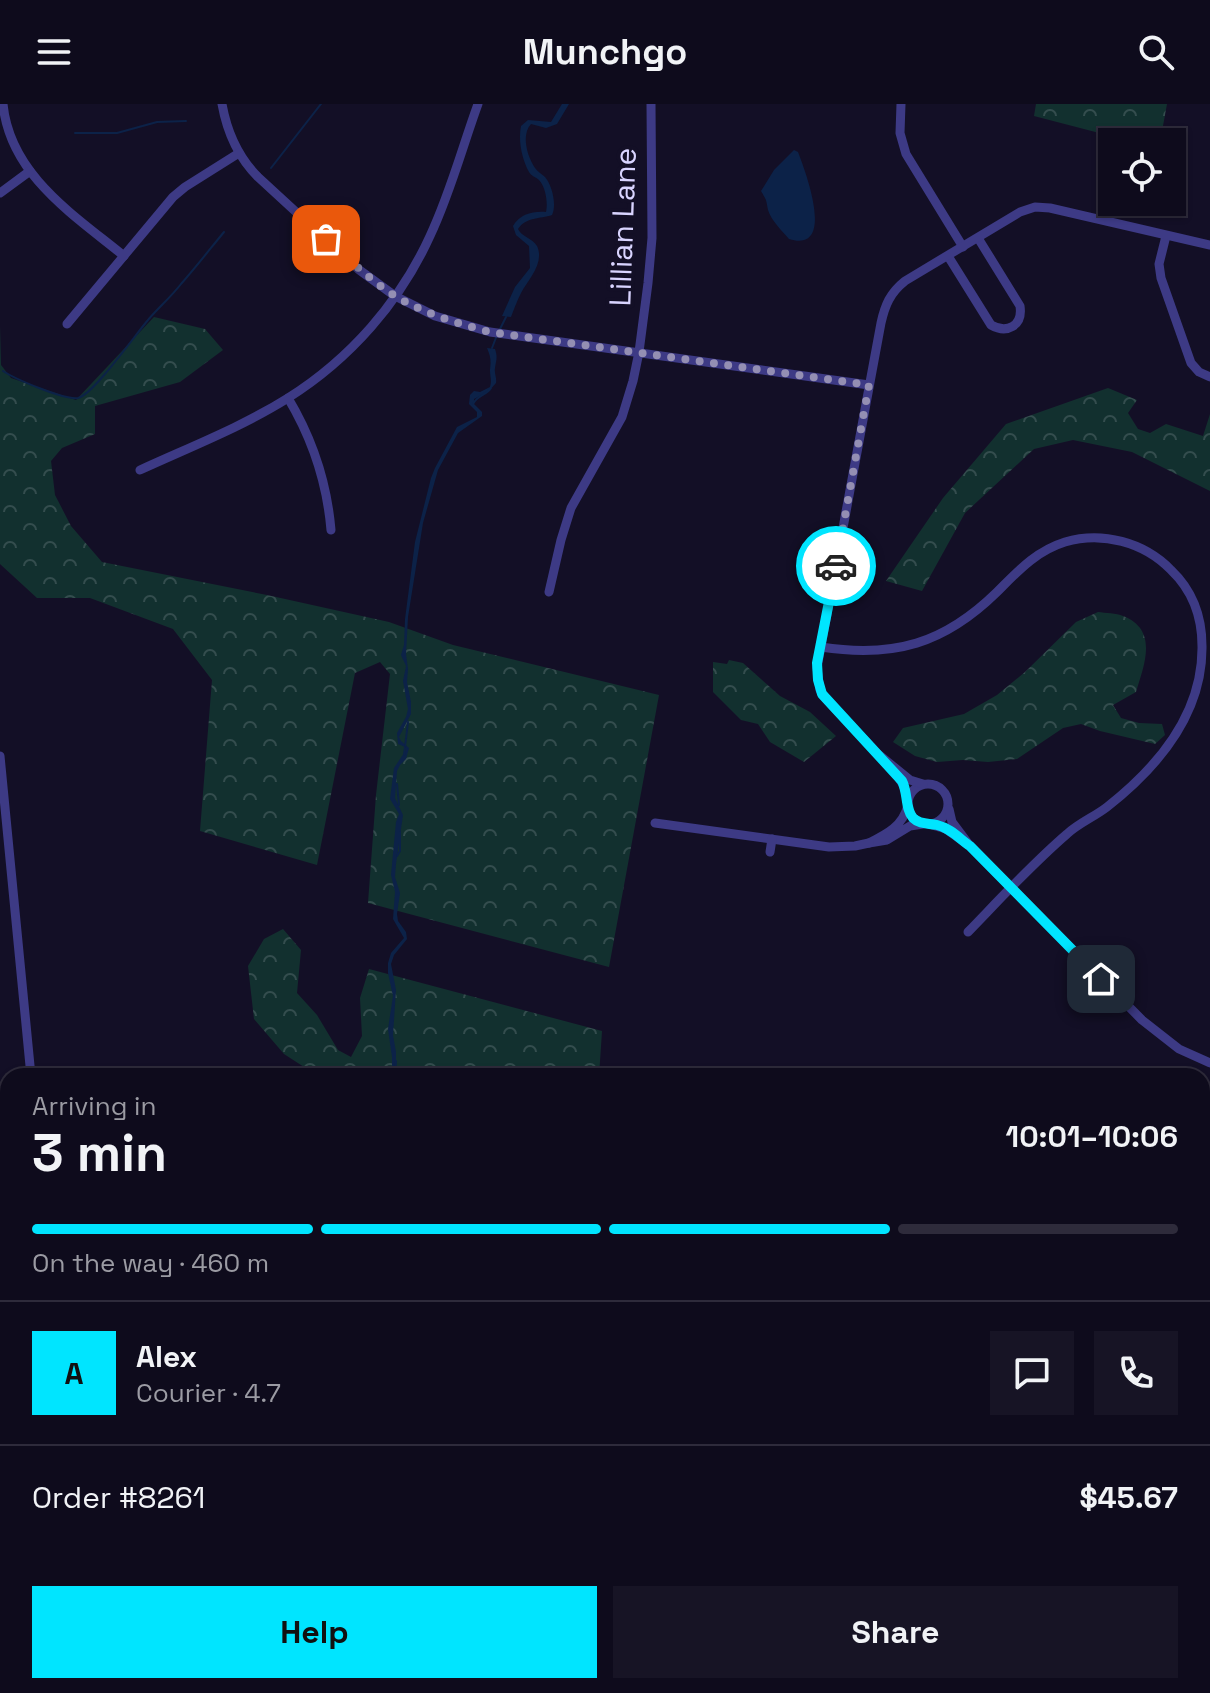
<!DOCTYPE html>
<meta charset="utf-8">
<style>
:root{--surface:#0e0b1c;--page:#171425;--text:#f1f3f6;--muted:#9b9ba3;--line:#2e2b3b;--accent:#00e5ff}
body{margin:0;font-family:"Space Grotesk",sans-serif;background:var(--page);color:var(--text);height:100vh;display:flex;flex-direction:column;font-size:30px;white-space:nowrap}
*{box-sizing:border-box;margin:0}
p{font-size:26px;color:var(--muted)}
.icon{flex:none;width:44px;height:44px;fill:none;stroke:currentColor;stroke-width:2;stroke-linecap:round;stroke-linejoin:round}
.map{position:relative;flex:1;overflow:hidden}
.details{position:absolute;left:0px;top:964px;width:1210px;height:626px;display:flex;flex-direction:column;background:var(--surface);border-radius:24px 24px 0 0;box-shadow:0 2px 6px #0004,0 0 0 2px var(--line)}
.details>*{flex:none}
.controls{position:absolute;left:1098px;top:24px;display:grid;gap:16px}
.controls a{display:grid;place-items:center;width:88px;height:88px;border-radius:0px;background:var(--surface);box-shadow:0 2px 6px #0004,0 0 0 2px var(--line);font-size:40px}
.pin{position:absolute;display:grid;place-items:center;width:68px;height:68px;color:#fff;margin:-34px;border-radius:16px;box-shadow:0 4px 12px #0006}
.courier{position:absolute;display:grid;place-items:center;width:80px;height:80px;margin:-40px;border:6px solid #00e5ff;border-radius:50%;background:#fff;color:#222;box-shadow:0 2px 10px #0007}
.overview em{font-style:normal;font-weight:800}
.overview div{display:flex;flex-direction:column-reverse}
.overview{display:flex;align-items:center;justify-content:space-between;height:136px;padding:0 32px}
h1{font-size:52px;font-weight:800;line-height:60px}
.bar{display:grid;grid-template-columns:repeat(4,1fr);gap:12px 8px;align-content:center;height:96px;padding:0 32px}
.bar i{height:10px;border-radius:6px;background:var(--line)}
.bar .on{background:var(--accent)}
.bar p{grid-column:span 4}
.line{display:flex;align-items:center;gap:20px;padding:0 32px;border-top:2px solid var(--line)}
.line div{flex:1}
.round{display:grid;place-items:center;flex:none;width:84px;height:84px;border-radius:0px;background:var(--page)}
.button{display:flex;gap:16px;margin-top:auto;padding:16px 32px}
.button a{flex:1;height:92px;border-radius:0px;background:var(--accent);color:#111;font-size:32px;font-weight:800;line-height:92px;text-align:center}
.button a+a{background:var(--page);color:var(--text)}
header{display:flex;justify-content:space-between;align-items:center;height:104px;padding:0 32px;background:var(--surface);font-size:36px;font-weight:800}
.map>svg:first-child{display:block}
</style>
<header><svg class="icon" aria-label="menu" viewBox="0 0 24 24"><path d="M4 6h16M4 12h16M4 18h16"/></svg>Munchgo<svg class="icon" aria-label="search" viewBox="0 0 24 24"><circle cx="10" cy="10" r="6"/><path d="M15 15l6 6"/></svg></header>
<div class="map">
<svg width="1210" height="1589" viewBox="0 0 1210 1589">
<defs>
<pattern id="forest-crowns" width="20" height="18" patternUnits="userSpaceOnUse" patternTransform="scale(2)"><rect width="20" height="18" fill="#12302f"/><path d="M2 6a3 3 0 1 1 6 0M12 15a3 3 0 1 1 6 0" fill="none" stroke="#344d4e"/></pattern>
</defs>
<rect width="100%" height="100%" fill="#130f26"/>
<g fill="url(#forest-crowns)">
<path d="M1036,0h131l-7,38h-26l-100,-26z"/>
<path d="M154,213l51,12 18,21 -43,32 -85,24v28l-33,14 -11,13 4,34 16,31 31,36 165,33 122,27 64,23 206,50 -50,272 -241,-64 8,-108 14,-121 -10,-12 -25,11 -38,192 -117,-34 12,-151 -39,-51 -83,-31h-53l-37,-34v-238l1,39 10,13 65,22z"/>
<path d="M1108,284l29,12 -9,13 10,16 12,4 16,-9 37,12 7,-22v77l-78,-39 -59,-12 -39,9 -69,64 -43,78 -36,-10 57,-83 63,-74z"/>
<path d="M1098,508c7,1 18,1 25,4 36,14 21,49 13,76l-23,13 8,13 18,5 23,1 3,11 -10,9 -55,-13 -19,-7 -18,4 -46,31 -29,3 -25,-2 -26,2 -22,-6 -22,-14 10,-14 61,-14 33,-19 28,-23 51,-50z"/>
<path d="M729,556l14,3 37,33 30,16 26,24 -32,26 -34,-20 -12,-18 -17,-4 -28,-28v-30l14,2z"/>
<path d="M283,825l18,21 -4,43 20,22 21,35 13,7 11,-21 -2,-38 9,-29 233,62 -3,45h-281l-34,-22 -30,-35 -6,-53 16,-27z"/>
<path d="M1202,1113l8,3v473h-86l-21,-7h99z"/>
<path d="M535,1582h103l-3,7h-62z"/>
<path d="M978,1582h91l-3,7h-92z"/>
</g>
<g fill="#0c2248">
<path d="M562,0h7l-12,20 -11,4 -15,-4c-10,11 -4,32 4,44 3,4 7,6 10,9 7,8 12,28 7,38 -12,4 -26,2 -34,14 4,8 14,9 19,17 8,17 -9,34 -16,47 -4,8 -7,16 -10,24l-9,-1 13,-29 15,-19 -1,-22 -13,-11 -3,-9c7,-12 20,-15 33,-14 2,-8 0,-25 -7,-32 -3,-3 -8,-4 -10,-8 -7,-13 -11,-31 -8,-46l7,-6 23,2z"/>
<path d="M794,46l4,2c7,18 39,102 -9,87 -7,-8 -18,-19 -21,-29 -2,-11 -1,-9 -7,-19l13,-21z"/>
<path d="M487,244l8,1c3,9 1,11 0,19 -1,5 2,10 1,15l-8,9 -14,7v5l8,8v4l-24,17 -20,37 -15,53 -15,94 -2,37 2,15 -1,13 4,20v12l-12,23 2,4 8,7 -3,11 -6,6 -3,6 -2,27 8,17 -7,49 -1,13 5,16 -3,21 1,7 8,11 1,7 -13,16 -3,9 5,26 -3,45 3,17v24h-4v-19l-4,-28 5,-33 -5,-23v-10l3,-10 13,-15 -11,-19 2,-27 -4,-17 5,-53 3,-8 -9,-15 4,-31 12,-18 -1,-3 -7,-3 -1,-11 9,-16 2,-8 -5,-28 3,-15 -5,-11 3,-10 1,-26 10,-77 16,-64 4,-10 22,-41 20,-10v-5l-8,-8 1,-9 4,-4 6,1 10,-5c2,-7 0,-10 0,-17 1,-9 1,-13 -3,-22z"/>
</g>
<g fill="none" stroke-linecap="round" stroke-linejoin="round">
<g stroke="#0c2248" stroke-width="2">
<path d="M75,29h42l40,-11 29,-1"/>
<path d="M271,64l50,-64"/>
<path d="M500,225l6,-12"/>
<path d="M492,244l5,-13"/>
<path d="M3,267c12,8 61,29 75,27 15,-3 57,-63 70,-78 10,-12 23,-23 33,-36 15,-17 29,-35 43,-52"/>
<path d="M473,300c5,-10 13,-8 18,-16"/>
<path d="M404,651l4,-33"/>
<path d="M397,680l2,21"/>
<path d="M397,752l3,-5v-19"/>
<path d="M395,972l1,-15"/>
</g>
<g stroke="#3d3a85" stroke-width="9">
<path d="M3,0c7,71 71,111 121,152"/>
<path d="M222,0c5,28 16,53 36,73l100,92 37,27 40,20 55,16 379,53"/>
<path d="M901,0l-1,29 6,21 57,93"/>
<path d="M0,89l30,-22"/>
<path d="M1166,132l-7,28 2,14 30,85 8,9 11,5"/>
<path d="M948,152l43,69c16,9 32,1 29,-19l-42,-68"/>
<path d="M67,220l106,-127 12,-10 54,-34"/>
<path d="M288,294c24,40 39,85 43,132"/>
<path d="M140,366c50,-23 102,-43 148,-72 62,-39 112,-96 142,-162 20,-42 32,-88 48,-132"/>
<path d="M549,488l12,-52 10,-32 51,-91 11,-36 6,-29 9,-69 4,-45 -1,-134"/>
<path d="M821,543c73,11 123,-3 176,-55 21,-21 39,-41 68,-50 37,-11 79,0 106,28 21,20 31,47 31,76 1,68 -44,121 -95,161 -13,10 -28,16 -40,27 -35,30 -67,65 -99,98"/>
<path d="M878,650l-52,-55 -6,-9 -3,-22 64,-345c4,-18 9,-30 24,-42l115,-69 15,-5 15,1 160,37"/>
<path d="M0,652l31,320"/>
<circle cx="928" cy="700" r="20"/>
<path d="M908,696c-3,-19 -17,-32 -30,-46l32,26 13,4"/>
<path d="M908,701c-5,21 -21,29 -39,38l18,-3 23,-14 13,-2"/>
<path d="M655,719l174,24 26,-1 14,-3"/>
<path d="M932,721l14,4 24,17 -18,-24 -3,-13"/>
<path d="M970,742l172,174 37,29 31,14"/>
<path d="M770,748l2,-13"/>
<path d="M67,1589l2,-7"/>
</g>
</g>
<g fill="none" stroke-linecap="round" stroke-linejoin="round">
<path stroke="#948fb3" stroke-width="8" stroke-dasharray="0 14.4" d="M326,135c21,19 42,39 66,55 30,19 64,29 98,38l379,53 -33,181"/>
<path stroke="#00e5ff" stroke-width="10" d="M836,462l-19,97 1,17 4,14 80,87c6,11 3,28 11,37 7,7 16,5 24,7 13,3 23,14 33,21l131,133"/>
</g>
<g text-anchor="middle" stroke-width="8" stroke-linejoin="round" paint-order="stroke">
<g font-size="30" fill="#d9d4ff" stroke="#130f26">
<text transform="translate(623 123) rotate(-88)" y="10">Lillian Lane</text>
</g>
</g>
</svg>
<div class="controls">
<a><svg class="icon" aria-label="locate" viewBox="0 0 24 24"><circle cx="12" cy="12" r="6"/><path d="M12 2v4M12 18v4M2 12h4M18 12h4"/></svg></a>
</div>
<div class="pin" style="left:326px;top:135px;background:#ea580c"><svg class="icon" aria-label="bag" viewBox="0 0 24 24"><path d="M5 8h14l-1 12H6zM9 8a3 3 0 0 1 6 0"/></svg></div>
<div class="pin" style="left:1101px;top:875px;background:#1f2937"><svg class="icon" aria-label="home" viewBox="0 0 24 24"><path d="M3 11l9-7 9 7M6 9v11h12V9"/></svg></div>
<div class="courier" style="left:836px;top:462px"><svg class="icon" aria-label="car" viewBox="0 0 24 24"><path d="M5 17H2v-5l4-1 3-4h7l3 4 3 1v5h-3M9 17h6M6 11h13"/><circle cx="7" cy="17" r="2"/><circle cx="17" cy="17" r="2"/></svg></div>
<section class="details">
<div class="overview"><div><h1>3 min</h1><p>Arriving in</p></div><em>10:01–10:06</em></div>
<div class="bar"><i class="on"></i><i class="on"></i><i class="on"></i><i></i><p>On the way · 460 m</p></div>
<div class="line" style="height:144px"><b class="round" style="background:var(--accent);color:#111">A</b><div><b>Alex</b><p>Courier · 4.7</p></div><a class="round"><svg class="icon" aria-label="chat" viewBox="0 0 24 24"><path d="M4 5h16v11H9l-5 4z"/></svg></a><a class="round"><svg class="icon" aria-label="phone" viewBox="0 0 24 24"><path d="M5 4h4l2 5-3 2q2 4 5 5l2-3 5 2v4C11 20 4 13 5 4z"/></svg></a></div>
<div class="line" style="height:104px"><div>Order #8261</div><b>$45.67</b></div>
<div class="button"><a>Help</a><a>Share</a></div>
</section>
</div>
